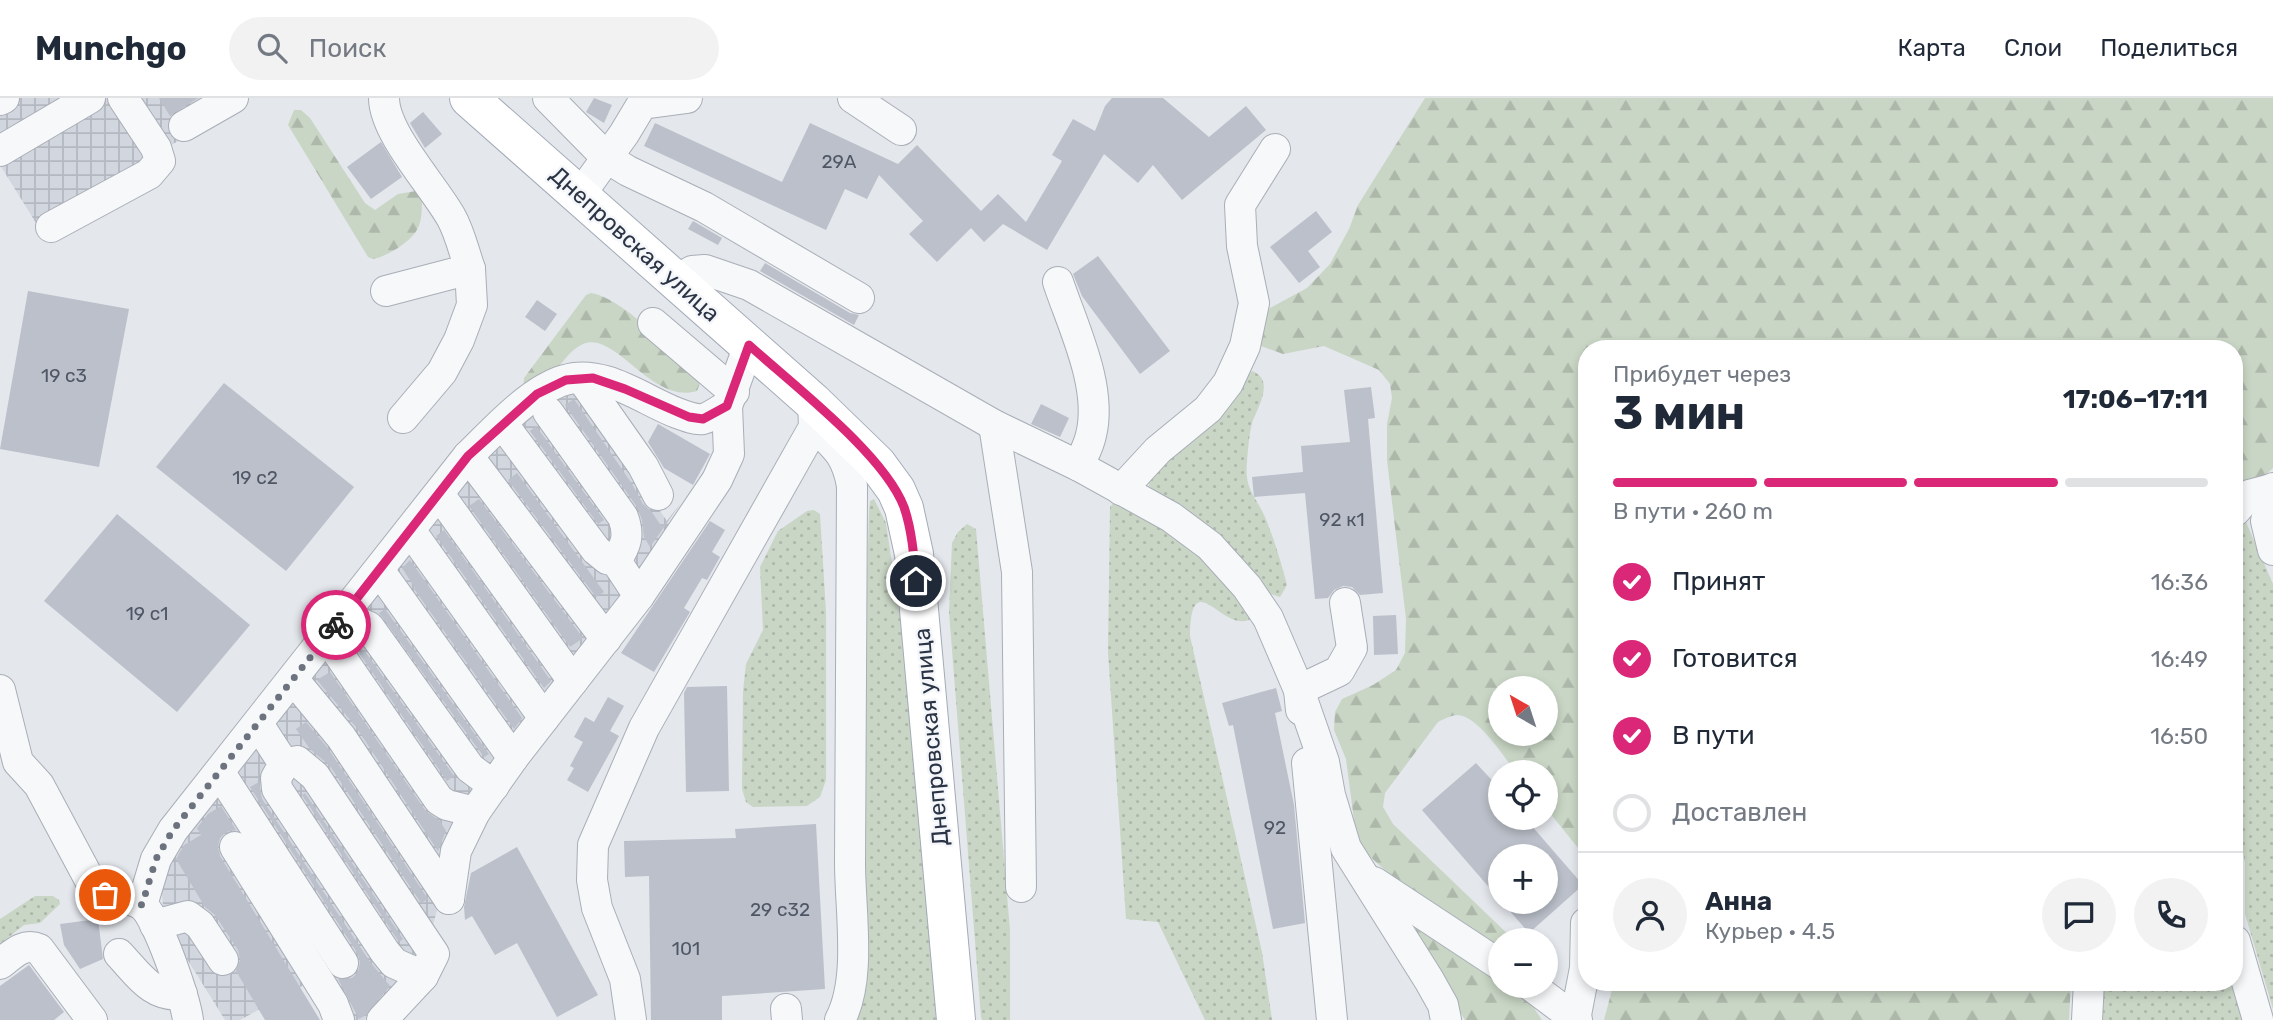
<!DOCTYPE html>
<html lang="ru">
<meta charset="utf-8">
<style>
:root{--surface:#fff;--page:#f2f2f3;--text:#1f2937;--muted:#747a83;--line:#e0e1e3;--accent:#db2777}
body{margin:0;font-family:Rubik,sans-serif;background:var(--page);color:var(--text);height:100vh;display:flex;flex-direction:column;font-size:26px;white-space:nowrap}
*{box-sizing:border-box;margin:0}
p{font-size:23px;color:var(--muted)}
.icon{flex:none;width:38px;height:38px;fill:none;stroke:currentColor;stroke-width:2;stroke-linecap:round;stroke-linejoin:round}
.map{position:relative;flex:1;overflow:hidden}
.details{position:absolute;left:1578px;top:242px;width:665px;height:651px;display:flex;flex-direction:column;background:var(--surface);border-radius:28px;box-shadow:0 4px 10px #0003}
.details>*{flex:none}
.needle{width:46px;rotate:321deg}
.controls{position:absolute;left:1488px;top:578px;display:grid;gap:14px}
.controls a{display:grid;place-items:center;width:70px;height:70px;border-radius:50%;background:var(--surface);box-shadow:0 4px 10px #0003;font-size:35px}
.pin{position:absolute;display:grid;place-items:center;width:60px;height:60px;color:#fff;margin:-30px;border:4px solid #fff;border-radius:50%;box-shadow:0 2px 7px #0007}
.courier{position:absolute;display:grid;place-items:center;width:70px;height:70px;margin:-35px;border:5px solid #db2777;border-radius:50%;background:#fff;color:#222;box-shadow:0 2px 9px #0007}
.headline em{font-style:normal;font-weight:700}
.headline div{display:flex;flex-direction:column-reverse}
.headline{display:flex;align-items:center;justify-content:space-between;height:119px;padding:0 35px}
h1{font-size:46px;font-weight:700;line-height:52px}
.bar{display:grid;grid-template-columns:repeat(4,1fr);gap:10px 7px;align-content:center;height:84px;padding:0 35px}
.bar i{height:9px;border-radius:5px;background:var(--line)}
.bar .on{background:var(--accent)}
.bar p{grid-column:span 4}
.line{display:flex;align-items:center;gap:18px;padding:0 35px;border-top:2px solid var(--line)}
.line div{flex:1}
.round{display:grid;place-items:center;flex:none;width:74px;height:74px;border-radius:37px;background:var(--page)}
ol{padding:0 35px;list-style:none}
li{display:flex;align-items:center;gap:21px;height:77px}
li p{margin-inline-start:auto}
li .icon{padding:7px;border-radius:50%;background:var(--accent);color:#fff;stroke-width:4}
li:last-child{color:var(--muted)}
li i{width:38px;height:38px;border:4px solid var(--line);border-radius:50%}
header{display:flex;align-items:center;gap:42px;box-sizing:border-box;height:98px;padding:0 35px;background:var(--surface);border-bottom:2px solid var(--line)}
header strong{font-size:33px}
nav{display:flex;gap:38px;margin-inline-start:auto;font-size:24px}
.search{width:490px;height:63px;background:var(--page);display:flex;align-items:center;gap:18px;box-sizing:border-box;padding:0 24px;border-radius:38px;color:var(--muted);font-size:26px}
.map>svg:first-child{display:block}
</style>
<header>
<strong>Munchgo</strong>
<div class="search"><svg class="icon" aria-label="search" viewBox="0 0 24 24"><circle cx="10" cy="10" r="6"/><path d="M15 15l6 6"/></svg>Поиск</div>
<nav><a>Карта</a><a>Слои</a><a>Поделиться</a></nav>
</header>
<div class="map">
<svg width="2273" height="922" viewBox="0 0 2273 922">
<defs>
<pattern id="industrial-grid" width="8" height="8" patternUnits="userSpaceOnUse" patternTransform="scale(1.75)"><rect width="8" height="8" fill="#d2d6de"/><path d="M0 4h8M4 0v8" fill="none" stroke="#b4b8c0"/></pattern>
<pattern id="grass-dots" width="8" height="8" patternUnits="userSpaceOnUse" patternTransform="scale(1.75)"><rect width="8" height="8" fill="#c9d6c5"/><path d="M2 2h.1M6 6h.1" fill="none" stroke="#adb8ab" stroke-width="1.8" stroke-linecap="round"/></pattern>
<pattern id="forest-firs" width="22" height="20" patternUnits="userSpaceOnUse" patternTransform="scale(1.75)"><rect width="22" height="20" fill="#c9d6c5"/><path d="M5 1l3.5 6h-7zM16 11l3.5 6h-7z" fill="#adb8ab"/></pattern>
</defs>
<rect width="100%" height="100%" fill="#e4e7ec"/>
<g fill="url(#industrial-grid)">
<path d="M14,0h226l-52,38 -64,34 -88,53 -36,-58v-57z"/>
<path d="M576,294l96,136 -216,309 -32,123 -36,42 -24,18h-40l-20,-35 -64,35h-15l-61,-98 -4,-57 283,-367 98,-92z"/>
</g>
<g fill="url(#grass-dots)">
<path d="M1252,273c24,9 5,37 0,52 -3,12 -4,26 -5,38 -3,28 8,34 18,56 9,22 16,45 22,68l-7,12 -12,-4 -119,-107v-9z"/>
<path d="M874,401l12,24 25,168 25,329h-81l14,-509 1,-10z"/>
<path d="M1116,402l79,41 60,75c-29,26 -64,-58 -65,20l72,316 10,68h-67l-47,-98 -32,-3 -18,-267 2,-145z"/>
<path d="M814,412l6,4 6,98v168l-6,17 -13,9 -54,1 -7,-5 -4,-13 1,-98 3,-27 17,-34 -3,-63 18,-36 29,-20z"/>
<path d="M2239,422l7,2 27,62v425l-28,-95v-51l-10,-58v-273z"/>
<path d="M967,426l9,5 34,401v90h-28l-1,-3 -32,-405 3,-69 6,-11z"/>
<path d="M35,798h18l6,4 1,4 -20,19 -16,2 -24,19v-25z"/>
<path d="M2099,884h134l12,38h-147z"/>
</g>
<g fill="url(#forest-firs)" fill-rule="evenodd">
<path d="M1425,0h848v370l-17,16 -21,11v-147h-648v511l-42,-52v-35h-29c-13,-16 -37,-55 -58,-57 -7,0 -14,4 -20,7l-53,71 -2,14 10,17 121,116h-14v8l-104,-68 -30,-27 -10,-18 -10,-76 -12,-29 1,-18 7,-13 31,-14 23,-15 9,-17 1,-34 -19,-159v-36l5,-26 -2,-14 -11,-14 -55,-24 -41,8 -22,-8 -4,-8 7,-22 6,-8 37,-20 23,-24 19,-35 9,-24zM1500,590h45v45h-45z"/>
<path d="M294,12h7l9,8 55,85 10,7 23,-16 18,-3 6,6c0,27 -1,35 -24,51 -9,5 -15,9 -25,11l-5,-2 -80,-132z"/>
<path d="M591,195c29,4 76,53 99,73 9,9 13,13 7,25 -46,14 -81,-61 -114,-47 -14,6 -21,21 -32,30 -7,7 -19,11 -28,16l1,-12 62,-83z"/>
<path d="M1420,826l80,50v11h12l18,17 12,18h-77l-49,-79 -1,-11z"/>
<path d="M1614,884h457l-2,38h-465z"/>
</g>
<g fill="#bbc0ca">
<path d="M159,0h39l-28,18z"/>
<path d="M594,0l18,7 -8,18 -18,-11z"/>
<path d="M1112,0h51l46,39 37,-31 20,24 -84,70 -29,-35 -15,18 -34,-29 -57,96 -44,-26 -19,18 -13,-14 -34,34 -28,-28 14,-13 -44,-46 -12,24 -22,-10 -19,41 -182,-84 11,-23 127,59 28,-59 88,41 19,-19 64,66 17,-17 28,28 36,-61 -10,-6 21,-36 22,12 10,-25z"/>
<path d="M423,14l19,22 -17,14 -15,-25z"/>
<path d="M381,44l21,35 -31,22 -24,-32z"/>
<path d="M1316,113l16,21 -24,19 12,16 -21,16 -29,-36z"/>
<path d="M693,123l29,17 -4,7 -30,-16z"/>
<path d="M1098,158l72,95 -30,23 -58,-78 -9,-22z"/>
<path d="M765,165l85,50 9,2 -5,10 -94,-54z"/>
<path d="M28,193l101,18 -30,158 -99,-18z"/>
<path d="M537,202l20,14 -12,17 -20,-14z"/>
<path d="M224,285l130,104 -68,84 -130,-104z"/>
<path d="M1371,289l4,31 -7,1 15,174 -23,2 -8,-8 -9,-1 -9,4 -6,8 -13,1 -10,-106 -51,4 -2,-20 51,-5 -2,-26 49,-4 -6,-52z"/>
<path d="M574,301l58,85 11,20 8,7 11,16 19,-24 -31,44 -6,-10 -2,-17 -5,-13 -72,-102z"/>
<path d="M1041,306l28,14 -9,19 -29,-13z"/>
<path d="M658,326l52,30 -17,31 -29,-17 -16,-26z"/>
<path d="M536,328l68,94 -6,4 -68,-93z"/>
<path d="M517,375l87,119 -8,5 -88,-117z"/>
<path d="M479,401l104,139 -13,9 -101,-141z"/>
<path d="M117,416l133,111 -73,87 -133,-111z"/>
<path d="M710,423l15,9 -13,22 8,5 -13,23 -5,-2 -18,30 6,4 -36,60 -33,-19z"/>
<path d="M444,432l107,151 -7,7 -108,-152z"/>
<path d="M410,462l112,158 -8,11 -100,-140 1,-1 -13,-20z"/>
<path d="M385,511l104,145 -5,3 -105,-144z"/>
<path d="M1396,517l2,39 -24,1 -1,-39z"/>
<path d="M364,552l90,126 -7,5 -88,-128z"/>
<path d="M330,574l95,138 15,11 6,10 -8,20 -82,-124 -39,-47z"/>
<path d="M727,588l2,105 -43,1 -2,-99 3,-6z"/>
<path d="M1276,590l6,23 -7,2 19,92 11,118 -32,6 -40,-204 -4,1 -7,-23z"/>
<path d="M608,599l16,9 -14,25 9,5 -31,56 -21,-12 7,-12 -4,-2 13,-24 -9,-5 11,-20 9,5z"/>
<path d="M306,624l21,25 101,152 -7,4 -91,-137 -20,-17 -14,-20z"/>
<path d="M1476,665l24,26v28h24l59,68 -54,48 -28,-32h44v-45h-45v44l-78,-90z"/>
<path d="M259,684l3,17 108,163 20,24 -24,29 -7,4 -21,-40 14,-1 6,-6 2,-9 -2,-9 -108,-167z"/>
<path d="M305,695l98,146 -4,3 -97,-147z"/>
<path d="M221,708l15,24 -10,2 -6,6 -2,9 2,9 100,164h-55l-29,-49 4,-11 -2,-10 -23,-35 -10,-8 -29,-48 8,-14 17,-10 -4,-7 11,-14z"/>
<path d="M816,726l9,165 -103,7v24h-71l-2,-144 -24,1 -1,-36 112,-3 -1,-9z"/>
<path d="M517,749l81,148 -41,22 -40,-74 -22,12 -23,-39 -7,4 -1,-13 7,-34z"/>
<path d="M98,821l5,40 -23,10 -16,-24 -4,-21z"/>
<path d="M29,867l35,47 -10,8h-54v-34z"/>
</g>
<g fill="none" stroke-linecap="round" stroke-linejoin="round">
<g stroke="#a9aeb7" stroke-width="32">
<g id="minor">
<path d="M384,0c0,35 49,87 67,119 9,16 13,35 19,52l-84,22"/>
<path d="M548,0l59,60 21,13 76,36 155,91"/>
<path d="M853,0l48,32"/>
<path d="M0,2l4,-2"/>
<path d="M184,28l49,-28"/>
<path d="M0,53l90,-53"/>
<path d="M580,97l44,-61 18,-30 45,-6"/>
<path d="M51,129l98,-53 11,-13 -4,-13 -33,-50"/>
<path d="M676,183l16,-10 13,-1 44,15 245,140 85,41 92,51 39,29 37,41 21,31 31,72 25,72 6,33 16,53 83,132 14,25 3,15"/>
<path d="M1058,184c15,45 45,105 33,153 -2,10 -8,21 -12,31"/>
<path d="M653,225l81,69"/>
<path d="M582,281l61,87 15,29"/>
<path d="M548,314l75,105c7,19 3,28 -7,44"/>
<path d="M403,320l39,-46 17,-32 13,-35 -2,-36"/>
<path d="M502,325l94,127 11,9 9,2 23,35"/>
<path d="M994,327l23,147 4,315"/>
<path d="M817,331c21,20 30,28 35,57 -1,126 -1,251 -2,377 0,47 12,116 -10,157"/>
<path d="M468,358l138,183"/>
<path d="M2273,390l-7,33 7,29"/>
<path d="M1121,392l37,-40 50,-41 20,-26 17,-37 9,-43 -12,-57 -2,-41 35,-56"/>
<path d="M439,396l134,187"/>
<path d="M2235,413l14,-16 23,-6"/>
<path d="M410,432l134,188"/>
<path d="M379,472l134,188"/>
<path d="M336,528l24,-3 9,4 101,141 24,18"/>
<path d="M327,539l112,163 8,5 28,7"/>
<path d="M293,581l48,58 108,162"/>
<path d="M0,592l18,72 21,23 54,101c16,16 33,8 49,19 16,12 43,94 46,115"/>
<path d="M1301,612l-2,-20 40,-19 13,-23 -7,-45"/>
<path d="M258,626l26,40 -8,14 1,11 108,163 9,11 29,13"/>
<path d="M1307,665l25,257"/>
<path d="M284,666l13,-3 18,15 119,178 -11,22 -41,44"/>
<path d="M220,675l123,190"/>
<path d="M235,749l98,157 6,16"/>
<path d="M1374,784l126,83"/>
<path d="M449,801l7,-48 19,-39 38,-54 126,-162 78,-116 12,-26 -2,-48"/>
<path d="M142,807l14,-46 17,-29 295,-374c26,-25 62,-66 97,-76 38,-12 78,20 112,33 8,3 18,7 26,6 8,-2 17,-9 24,-13l22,-61"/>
<path d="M155,827l33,-9 12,9 23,35"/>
<path d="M2235,843l23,79"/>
<path d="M119,856c19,20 33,44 63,40"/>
<path d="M0,866c12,-9 23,-22 39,-15l53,71"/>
<path d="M1530,887l47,35"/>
<path d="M786,911l1,11"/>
<path d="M631,922l-6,-41 -28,-71 -5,-28 1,-35 51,-117 170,-301 -1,-25"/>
<path d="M1575,922l10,-52 1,-45"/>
<path d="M2087,922l2,-38"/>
</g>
</g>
<g stroke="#a3abb8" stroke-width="40">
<path id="major" d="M469,0l344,304 64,62 19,26 8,18 10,46 42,466"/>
</g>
<use href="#minor" stroke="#f7f8fa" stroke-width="30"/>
<use href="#major" stroke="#fff" stroke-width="38"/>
</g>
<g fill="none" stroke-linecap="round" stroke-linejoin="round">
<path stroke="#6c737f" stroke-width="7" stroke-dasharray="0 12.6" d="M105,797c12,5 26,4 37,10l14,-46 17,-29 163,-205"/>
<path stroke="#db2777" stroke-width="9" d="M336,527l132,-169 69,-62 29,-14 27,-2 32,11 64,28 14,2 24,-13 22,-61c43,39 135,109 155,162 8,23 10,50 12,74"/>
</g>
<g text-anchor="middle" stroke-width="5" stroke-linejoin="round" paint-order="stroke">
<g font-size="19" fill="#4f5766">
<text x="839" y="70">29А</text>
<text x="64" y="284">19 с3</text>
<text x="255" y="386">19 с2</text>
<text x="1342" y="428">92 к1</text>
<text x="147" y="522">19 с1</text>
<text x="1275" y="736">92</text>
<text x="780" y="818">29 с32</text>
<text x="686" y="857">101</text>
</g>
<g font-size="23" fill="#2b3445" stroke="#f4f6f9">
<text transform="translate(635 146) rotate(42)" y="8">Днепровская улица</text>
<text transform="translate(931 639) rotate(-95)" y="8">Днепровская улица</text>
</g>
</g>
</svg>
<div class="controls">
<a><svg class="needle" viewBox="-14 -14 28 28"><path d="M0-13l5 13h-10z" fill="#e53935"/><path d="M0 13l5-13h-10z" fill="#747a83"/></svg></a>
<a><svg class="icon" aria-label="locate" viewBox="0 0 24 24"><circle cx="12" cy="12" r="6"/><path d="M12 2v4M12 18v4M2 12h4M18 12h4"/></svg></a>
<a>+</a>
<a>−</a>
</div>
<div class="pin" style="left:105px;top:797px;background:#ea580c"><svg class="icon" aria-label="bag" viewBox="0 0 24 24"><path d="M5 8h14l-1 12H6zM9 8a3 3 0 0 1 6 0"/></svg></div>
<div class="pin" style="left:916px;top:483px;background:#1f2937"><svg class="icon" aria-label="home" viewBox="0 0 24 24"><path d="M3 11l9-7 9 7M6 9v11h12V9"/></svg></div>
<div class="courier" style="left:336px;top:527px"><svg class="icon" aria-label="bike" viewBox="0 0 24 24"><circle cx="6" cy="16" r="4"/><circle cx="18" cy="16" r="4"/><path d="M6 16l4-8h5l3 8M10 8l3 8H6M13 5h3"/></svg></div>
<section class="details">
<div class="headline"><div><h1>3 мин</h1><p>Прибудет через</p></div><em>17:06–17:11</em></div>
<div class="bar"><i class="on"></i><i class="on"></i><i class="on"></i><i></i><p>В пути · 260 m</p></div>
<ol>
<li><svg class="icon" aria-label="check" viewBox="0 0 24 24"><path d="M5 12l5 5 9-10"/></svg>Принят<p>16:36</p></li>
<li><svg class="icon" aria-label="check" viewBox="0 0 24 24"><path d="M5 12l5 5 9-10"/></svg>Готовится<p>16:49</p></li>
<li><svg class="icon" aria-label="check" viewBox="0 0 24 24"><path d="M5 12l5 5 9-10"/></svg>В пути<p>16:50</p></li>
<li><i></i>Доставлен</li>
</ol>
<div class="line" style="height:126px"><a class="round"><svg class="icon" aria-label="person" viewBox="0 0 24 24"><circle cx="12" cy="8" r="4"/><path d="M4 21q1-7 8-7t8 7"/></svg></a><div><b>Анна</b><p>Курьер · 4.5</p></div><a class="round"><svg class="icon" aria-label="chat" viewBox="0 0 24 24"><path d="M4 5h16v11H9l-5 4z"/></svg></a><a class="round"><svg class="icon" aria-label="phone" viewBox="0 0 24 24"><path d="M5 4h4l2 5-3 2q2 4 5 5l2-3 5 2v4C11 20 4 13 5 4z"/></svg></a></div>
</section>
</div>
